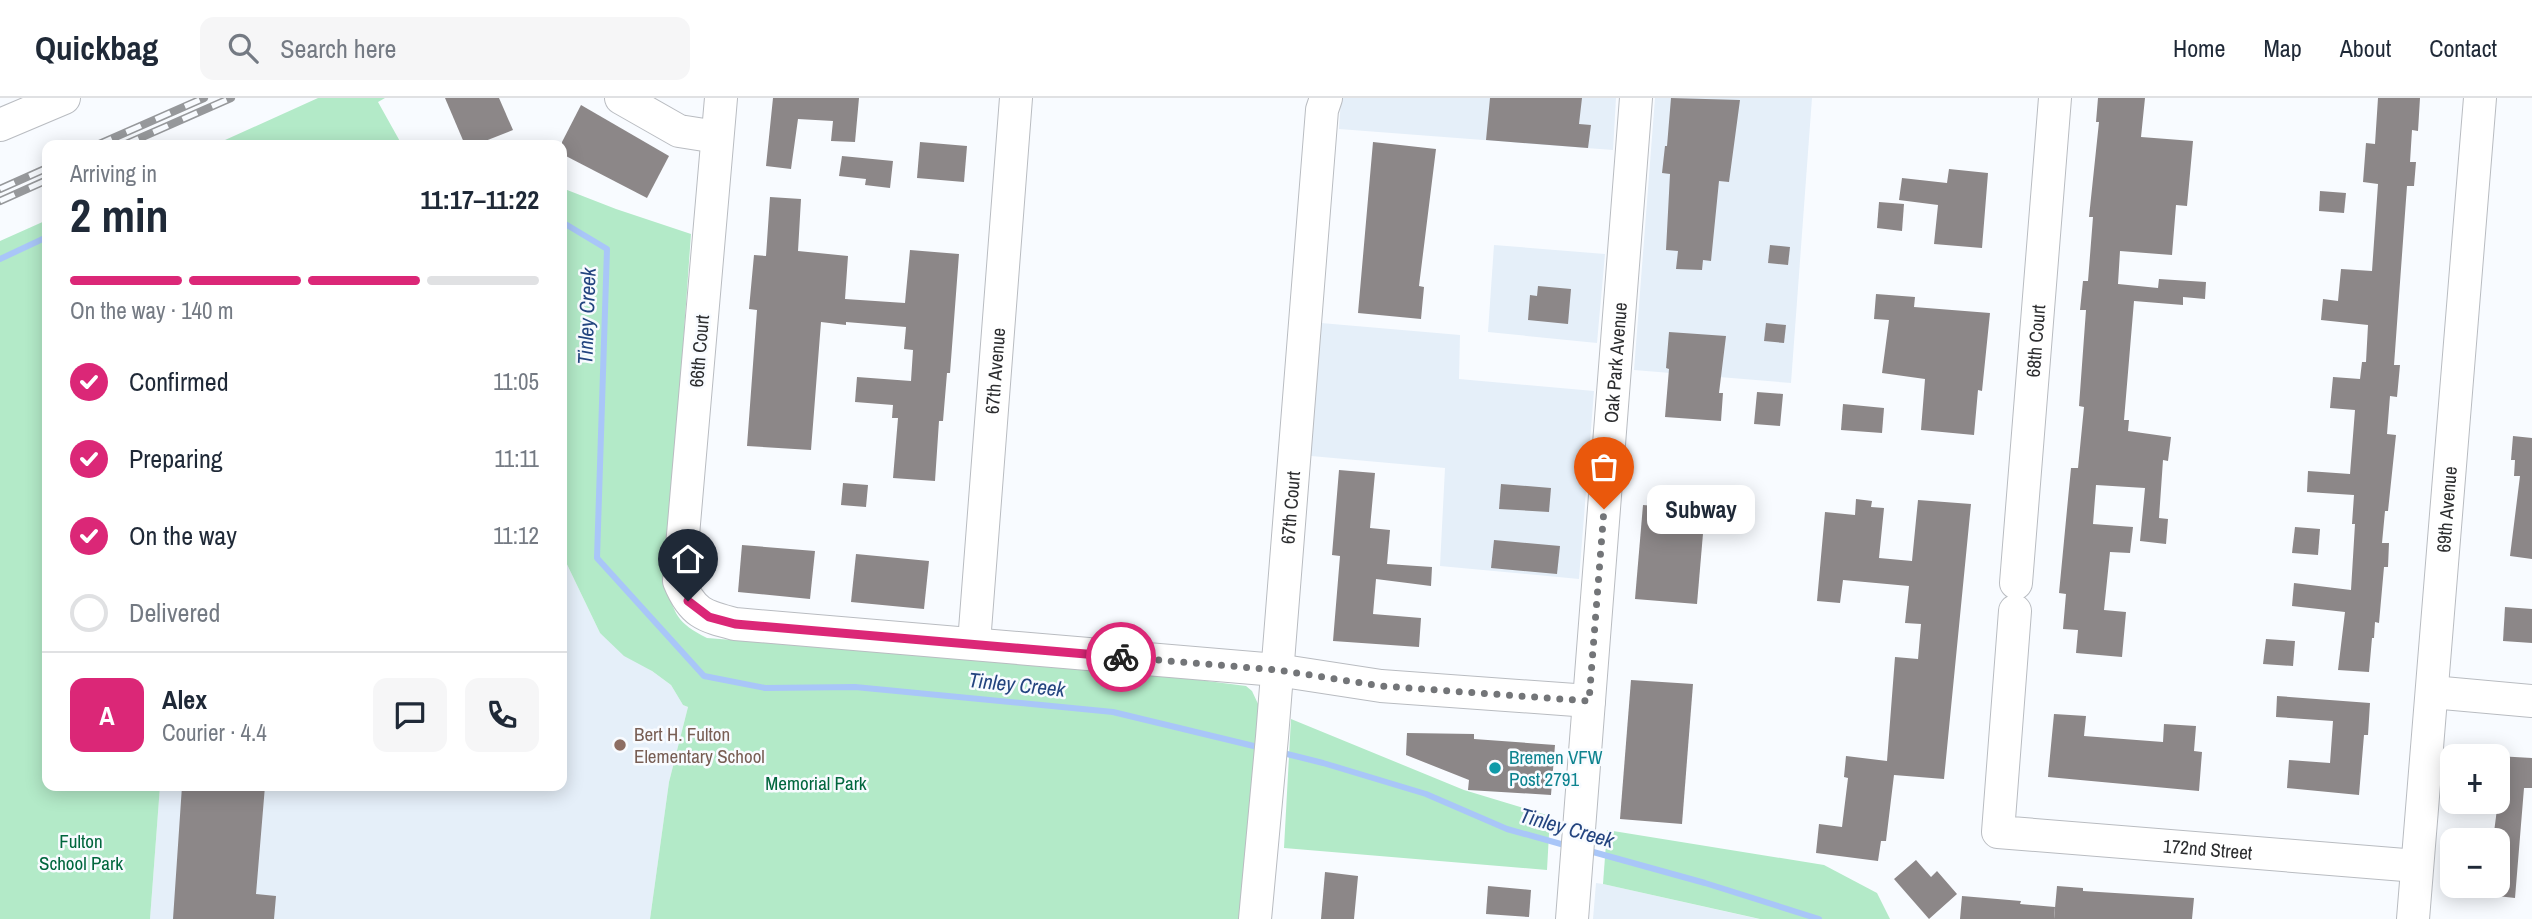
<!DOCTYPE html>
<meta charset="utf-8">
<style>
:root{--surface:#fff;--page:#f6f6f7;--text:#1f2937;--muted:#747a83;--line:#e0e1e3;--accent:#db2777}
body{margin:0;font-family:"Archivo Narrow",sans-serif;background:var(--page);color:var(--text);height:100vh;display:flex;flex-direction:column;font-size:26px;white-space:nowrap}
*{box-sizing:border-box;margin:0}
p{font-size:23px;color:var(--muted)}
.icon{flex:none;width:38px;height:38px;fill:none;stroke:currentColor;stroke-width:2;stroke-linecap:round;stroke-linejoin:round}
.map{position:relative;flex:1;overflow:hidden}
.panel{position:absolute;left:42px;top:42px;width:525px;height:651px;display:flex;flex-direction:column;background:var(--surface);border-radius:14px;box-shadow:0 4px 18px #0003}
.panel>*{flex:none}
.tools{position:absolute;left:2440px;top:646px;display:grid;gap:14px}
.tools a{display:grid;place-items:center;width:70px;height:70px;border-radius:14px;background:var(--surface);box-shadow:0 4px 18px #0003;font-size:35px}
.pin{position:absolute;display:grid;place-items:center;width:60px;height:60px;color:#fff;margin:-72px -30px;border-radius:50% 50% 50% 0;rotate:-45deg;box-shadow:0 0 7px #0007}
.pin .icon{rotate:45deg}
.courier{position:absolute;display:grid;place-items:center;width:70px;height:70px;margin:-35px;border:5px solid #db2777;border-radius:50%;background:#fff;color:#222;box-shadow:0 2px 9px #0007}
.bubble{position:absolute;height:49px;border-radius:14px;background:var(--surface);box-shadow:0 4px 18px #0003;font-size:23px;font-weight:800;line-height:49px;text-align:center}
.summary em{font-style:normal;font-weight:800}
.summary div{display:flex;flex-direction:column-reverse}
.summary{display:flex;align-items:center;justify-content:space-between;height:119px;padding:0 28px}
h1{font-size:46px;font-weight:800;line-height:52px}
.bar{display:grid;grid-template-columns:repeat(4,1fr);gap:10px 7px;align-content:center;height:84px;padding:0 28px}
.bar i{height:9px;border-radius:5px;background:var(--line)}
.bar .selected{background:var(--accent)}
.bar p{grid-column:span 4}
.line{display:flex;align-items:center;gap:18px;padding:0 28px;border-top:2px solid var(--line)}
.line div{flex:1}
.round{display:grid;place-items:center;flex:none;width:74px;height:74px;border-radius:14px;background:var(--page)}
ol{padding:0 28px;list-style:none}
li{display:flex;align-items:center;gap:21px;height:77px}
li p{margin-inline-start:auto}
li .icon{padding:7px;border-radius:50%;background:var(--accent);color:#fff;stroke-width:4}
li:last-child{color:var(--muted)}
li i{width:38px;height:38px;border:4px solid var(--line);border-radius:50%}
header{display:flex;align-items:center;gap:42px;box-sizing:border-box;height:98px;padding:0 35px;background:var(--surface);border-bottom:2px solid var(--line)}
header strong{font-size:33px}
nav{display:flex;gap:38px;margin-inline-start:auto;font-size:24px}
.search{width:490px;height:63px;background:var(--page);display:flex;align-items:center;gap:18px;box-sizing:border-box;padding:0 24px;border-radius:14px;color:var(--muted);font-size:26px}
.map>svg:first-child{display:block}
</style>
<header>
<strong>Quickbag</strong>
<div class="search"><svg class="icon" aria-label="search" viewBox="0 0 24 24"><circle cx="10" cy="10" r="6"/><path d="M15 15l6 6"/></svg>Search here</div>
<nav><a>Home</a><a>Map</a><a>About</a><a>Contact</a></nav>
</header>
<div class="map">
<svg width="2532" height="821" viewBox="0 0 2532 821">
<rect width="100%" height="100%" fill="#f8fbff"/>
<g fill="#e5eff9">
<path d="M1341,0h275l-3,52 -274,-21z"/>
<path d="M1655,0h157l-21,285 -157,-13z"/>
<path d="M1494,147l111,9 -8,89 -109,-11z"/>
<path d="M1321,225l139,12 -1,44 135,12 -15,188 -139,-13 5,-98 -134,-12z"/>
<path d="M562,456l38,79 71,52 12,20 5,2 -19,75 -19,137h-500l10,-133h402z"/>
<path d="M1596,785l7,1 156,35h-166z"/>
</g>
<g fill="#b3eac8">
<path d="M318,0h67l-7,4 24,43h-188z"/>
<path d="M562,90l54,21 75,25 -25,349c8,31 11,40 41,55l446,36 93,12 6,5 7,15 -18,213h-591l19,-137 19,-75 -5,-2 -12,-20 -19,-14 -28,-15 -24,-23 -38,-79z"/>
<path d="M47,122v566h113l-10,133h-150v-678z"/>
<path d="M1291,621l173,71 86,26 -3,54 -263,-22z"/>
<path d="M1607,732l217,35 53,28 13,26h-130l-157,-35z"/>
</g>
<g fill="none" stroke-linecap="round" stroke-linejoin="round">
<g stroke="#a9c6f8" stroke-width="6">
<path d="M562,124l45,27 -10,309 107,118 61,12 90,-1 258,25 149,36"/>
<path d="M0,161l47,-22"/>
<path d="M1279,654l44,11 103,31 81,35 61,17"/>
<path d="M1586,752l119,33 114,36"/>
</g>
</g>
<g fill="#8c8788">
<path d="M445,0h54l14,32 -38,15h-10z"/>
<path d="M773,0h86l-4,44 -24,-1 2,-20 -35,-2 -7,50 -25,-3z"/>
<path d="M1490,0h92l-3,26 12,1 -3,23 -102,-8z"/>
<path d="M1671,0l69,2 -11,82 -10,-1 -8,80 -8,-1 -1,10 -26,-1 2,-18 -12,-1 4,-76 -8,-1 3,-27h2z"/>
<path d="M2098,0h47l-4,39 52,4 -6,65 -11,-1 -4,50 -52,-4 -2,33 40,4 1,-9 47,3 -1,17 -22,-2v8l-49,-4 -10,119h5l-1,11 43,6 -3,24 -5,-1 -4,58 9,1 -2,25 -26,-3 5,-53 -49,-3 -3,39 40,3 -3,26 -20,-1 -6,58 22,2 -4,45 -46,-4 2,-23 -15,-1 3,-35 -7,-1 12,-125h7l6,-61 -5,-1 7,-96h-6l3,-29h5l5,-64h-4l10,-95h-3z"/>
<path d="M2378,0h42l-2,33 -6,-1 -2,32h6l-2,24h-7l-13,179h6l-3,32 -7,-1 -3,38 9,1 -8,76h-3l-3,32h7l-1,24h-4l-5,56 -4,-1 -1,16h-2l-3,34 -31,-2 7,-58 -53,-6 2,-23 57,7 4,-66h-3l2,-29 -47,-3 1,-21 42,3 5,-64 -25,-2 3,-31 27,2 2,-17h4l2,-37 -47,-5 2,-21 15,2 3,-32 31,2 6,-87 -15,-2 3,-39 9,1z"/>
<path d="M581,7l88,51 -22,42 -85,-44v-12z"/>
<path d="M920,44l47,4 -3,36 -47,-4z"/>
<path d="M1373,44l63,7 -17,137 5,1 -3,32 -63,-6z"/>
<path d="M842,58l51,5 -3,27 -25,-3 1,-6 -27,-3z"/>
<path d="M1949,71l39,4 -6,75 -48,-4 4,-39 -39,-5 3,-22 45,5z"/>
<path d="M2320,93l26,2 -2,20 -25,-2z"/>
<path d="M770,99l31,2 -3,52 50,5 -3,43 60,4 5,-53 49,4 -9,119h-3l-4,48h-4l-4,60 -42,-3 5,-60h-6l1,-13 -38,-3 2,-25 54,4 2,-31 -9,-1 2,-22 -60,-5v3l-25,-3 -10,128 -64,-4 10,-136 -8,-1 5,-54 12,1z"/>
<path d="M1879,104l25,2 -2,27 -25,-3z"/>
<path d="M1770,147l20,2 -2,18 -20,-2z"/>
<path d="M1538,188l33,3 -3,35 -40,-4 2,-25 7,1z"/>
<path d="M1876,196l39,3 -1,10 76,6 -8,78 -4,-1 -4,45 -53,-5 4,-51 -43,-6 7,-53 -15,-1z"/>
<path d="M1766,225l20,2 -2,18 -20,-2z"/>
<path d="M1669,234l57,4 -7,57h4l-2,28 -56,-4 4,-48 -3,-1z"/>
<path d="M1757,294l26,2 -3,32 -26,-2z"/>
<path d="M1843,306l41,4 -2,25 -41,-3z"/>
<path d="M2513,338l19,2v121l-22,-3 10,-80h-6l1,-16h-4z"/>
<path d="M1339,372l36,3 -5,55 20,2 -3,34 45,3 -1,19 -55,-7 -3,35 48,4 -2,29 -86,-6 7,-85 -8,-1z"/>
<path d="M843,385l25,2 -2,22 -25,-2z"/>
<path d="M1501,386l50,4 -2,24 -50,-3z"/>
<path d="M1856,401l16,2 -1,6 13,1 -5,50 33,3 6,-61 53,4 -27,275 -50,-4 -8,66h-5l-3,20 -62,-8 3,-29 23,3 6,-49 -4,-1 2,-21 41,5 8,-104 23,2 3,-35 -16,-1 4,-37 -66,-6 -3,23 -23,-2 8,-89 30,3z"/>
<path d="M1643,407l62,5 -8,94 -62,-5z"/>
<path d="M2295,429l25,2 -2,26 -26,-2z"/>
<path d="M1494,442l66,6 -3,28 -66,-6z"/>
<path d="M742,447l73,6 -5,48 -72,-7z"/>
<path d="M856,456l73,7 -5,48 -73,-7z"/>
<path d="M2505,509l27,2v34l-29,-2z"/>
<path d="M2266,541l29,2 -2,25 -30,-2z"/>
<path d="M1631,582l62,4 -11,140 -62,-5z"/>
<path d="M2277,598l93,7 -2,32h-4l-5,60 -72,-7 2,-28 41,3 3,-42 -57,-4z"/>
<path d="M2054,616l32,2 -2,20 79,6 1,-18 32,2 -2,25 8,1 -3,39 -151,-14z"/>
<path d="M1407,635l67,1v5l81,6 -4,50 -83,-5 1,-10 -63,-25z"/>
<path d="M2497,658l35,2v30h-8l-9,110 -18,-2v-56h-4l4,-31z"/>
<path d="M182,688h83l-9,108 20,2 -2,23h-101z"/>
<path d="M1916,762l15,17 6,-6 20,23 -28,25 -35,-40z"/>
<path d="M1325,774l33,4 -4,43h-33z"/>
<path d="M1488,788l43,4 -2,27 -43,-3z"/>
<path d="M2057,788l26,2v3l111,7 -2,21h-138z"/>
<path d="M1962,798l59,5 -1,3 35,3 -1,12h-94z"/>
</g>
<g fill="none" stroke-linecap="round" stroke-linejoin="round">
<g stroke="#b9bcc1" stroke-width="34">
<g id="minor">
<path d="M621,0l58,33 38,6"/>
<path d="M721,0l-42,483c13,32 25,35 56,43l542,46 104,16 208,15"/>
<path d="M0,27l64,-27"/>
<path id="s1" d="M2016,485l39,-485"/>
<path id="s2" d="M2015,513l-17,221 419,34"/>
<path id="s3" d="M974,545l42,-545"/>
<path d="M2432,594l100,9"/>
<path id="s4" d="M1255,821l17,-182 50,-627 4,-12"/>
<path id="s5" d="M1572,821l64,-821"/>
<path id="s6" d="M2413,821l67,-821"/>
</g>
</g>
<use href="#minor" stroke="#fff" stroke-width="32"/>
<g stroke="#96989b" stroke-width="8">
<g id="rail">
<path d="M97,47l107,-47"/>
<path d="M124,47l107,-47"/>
<path d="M0,91l47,-21"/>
<path d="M0,103l47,-21"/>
</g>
</g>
<use href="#rail" stroke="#f8fbff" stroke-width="5" stroke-dasharray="16" stroke-linecap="butt"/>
</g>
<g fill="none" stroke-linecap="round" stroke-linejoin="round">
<path stroke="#737578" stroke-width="7" stroke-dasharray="0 12.6" d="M1121,559l157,13 103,16 208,15 15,-192"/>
<path stroke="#db2777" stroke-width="9" d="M688,503l21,16 26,7 386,33"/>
</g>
<circle fill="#8d6e63" stroke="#f8fbff" stroke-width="2.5" cx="620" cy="647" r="7"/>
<circle fill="#0f9aa8" stroke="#f8fbff" stroke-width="2.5" cx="1495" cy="670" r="7"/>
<g text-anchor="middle" stroke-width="5" stroke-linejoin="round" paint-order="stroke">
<g font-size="19" fill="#2c2d2f" stroke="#f8fbff">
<text dy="7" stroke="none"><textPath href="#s1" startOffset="243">68th Court</textPath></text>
<text transform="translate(699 253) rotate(-85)" y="7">66th Court</text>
<text dy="7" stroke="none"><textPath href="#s5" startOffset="558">Oak Park Avenue</textPath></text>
<text dy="7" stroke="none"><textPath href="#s3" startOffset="273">67th Avenue</textPath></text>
<text dy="7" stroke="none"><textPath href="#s4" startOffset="413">67th Court</textPath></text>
<text dy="7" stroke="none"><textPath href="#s6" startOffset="411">69th Avenue</textPath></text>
<text dy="7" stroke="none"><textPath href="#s2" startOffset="432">172nd Street</textPath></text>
</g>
<g font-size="19" fill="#785e54" stroke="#f8fbff" text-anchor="start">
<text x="634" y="643">Bert H. Fulton<tspan x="634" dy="22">Elementary School</tspan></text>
</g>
<g font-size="19" fill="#0d838f" stroke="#f8fbff" text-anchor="start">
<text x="1509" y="666">Bremen VFW<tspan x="1509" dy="22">Post 2791</tspan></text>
</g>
<g font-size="19" fill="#00663d" stroke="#f8fbff">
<text x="816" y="692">Memorial Park</text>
<text x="81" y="750">Fulton<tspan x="81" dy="22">School Park</tspan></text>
</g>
<g font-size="21" font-style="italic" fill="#23447f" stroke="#f8fbff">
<text transform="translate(587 218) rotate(-88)" y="7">Tinley Creek</text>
<text transform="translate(1017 587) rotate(6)" y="7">Tinley Creek</text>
<text transform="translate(1567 730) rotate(16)" y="7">Tinley Creek</text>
</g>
</g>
</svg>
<div class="tools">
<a>+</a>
<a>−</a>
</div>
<div class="pin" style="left:1604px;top:411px;background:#ea580c"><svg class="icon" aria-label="bag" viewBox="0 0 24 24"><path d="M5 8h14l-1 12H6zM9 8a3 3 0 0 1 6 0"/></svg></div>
<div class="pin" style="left:688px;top:503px;background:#1f2937"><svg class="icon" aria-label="home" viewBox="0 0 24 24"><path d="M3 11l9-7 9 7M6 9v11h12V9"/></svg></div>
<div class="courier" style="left:1121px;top:559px"><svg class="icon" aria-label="bike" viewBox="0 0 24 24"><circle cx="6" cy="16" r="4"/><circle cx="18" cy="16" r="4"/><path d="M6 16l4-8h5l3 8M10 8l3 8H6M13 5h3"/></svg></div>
<div class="bubble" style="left:1647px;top:387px;width:108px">Subway</div>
<section class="panel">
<div class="summary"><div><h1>2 min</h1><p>Arriving in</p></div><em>11:17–11:22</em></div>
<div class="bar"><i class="selected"></i><i class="selected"></i><i class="selected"></i><i></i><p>On the way · 140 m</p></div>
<ol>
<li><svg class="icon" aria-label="check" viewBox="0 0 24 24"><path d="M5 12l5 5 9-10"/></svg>Confirmed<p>11:05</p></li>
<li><svg class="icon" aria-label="check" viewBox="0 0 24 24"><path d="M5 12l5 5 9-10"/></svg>Preparing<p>11:11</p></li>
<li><svg class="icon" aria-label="check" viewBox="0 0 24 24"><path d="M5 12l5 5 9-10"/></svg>On the way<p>11:12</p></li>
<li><i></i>Delivered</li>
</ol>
<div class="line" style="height:126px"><b class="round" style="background:var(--accent);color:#fff">A</b><div><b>Alex</b><p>Courier · 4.4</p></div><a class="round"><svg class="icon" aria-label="chat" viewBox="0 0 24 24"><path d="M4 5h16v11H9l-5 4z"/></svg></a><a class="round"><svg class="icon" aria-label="phone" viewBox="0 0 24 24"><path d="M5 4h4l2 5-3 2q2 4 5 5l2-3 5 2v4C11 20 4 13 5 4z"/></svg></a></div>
</section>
</div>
